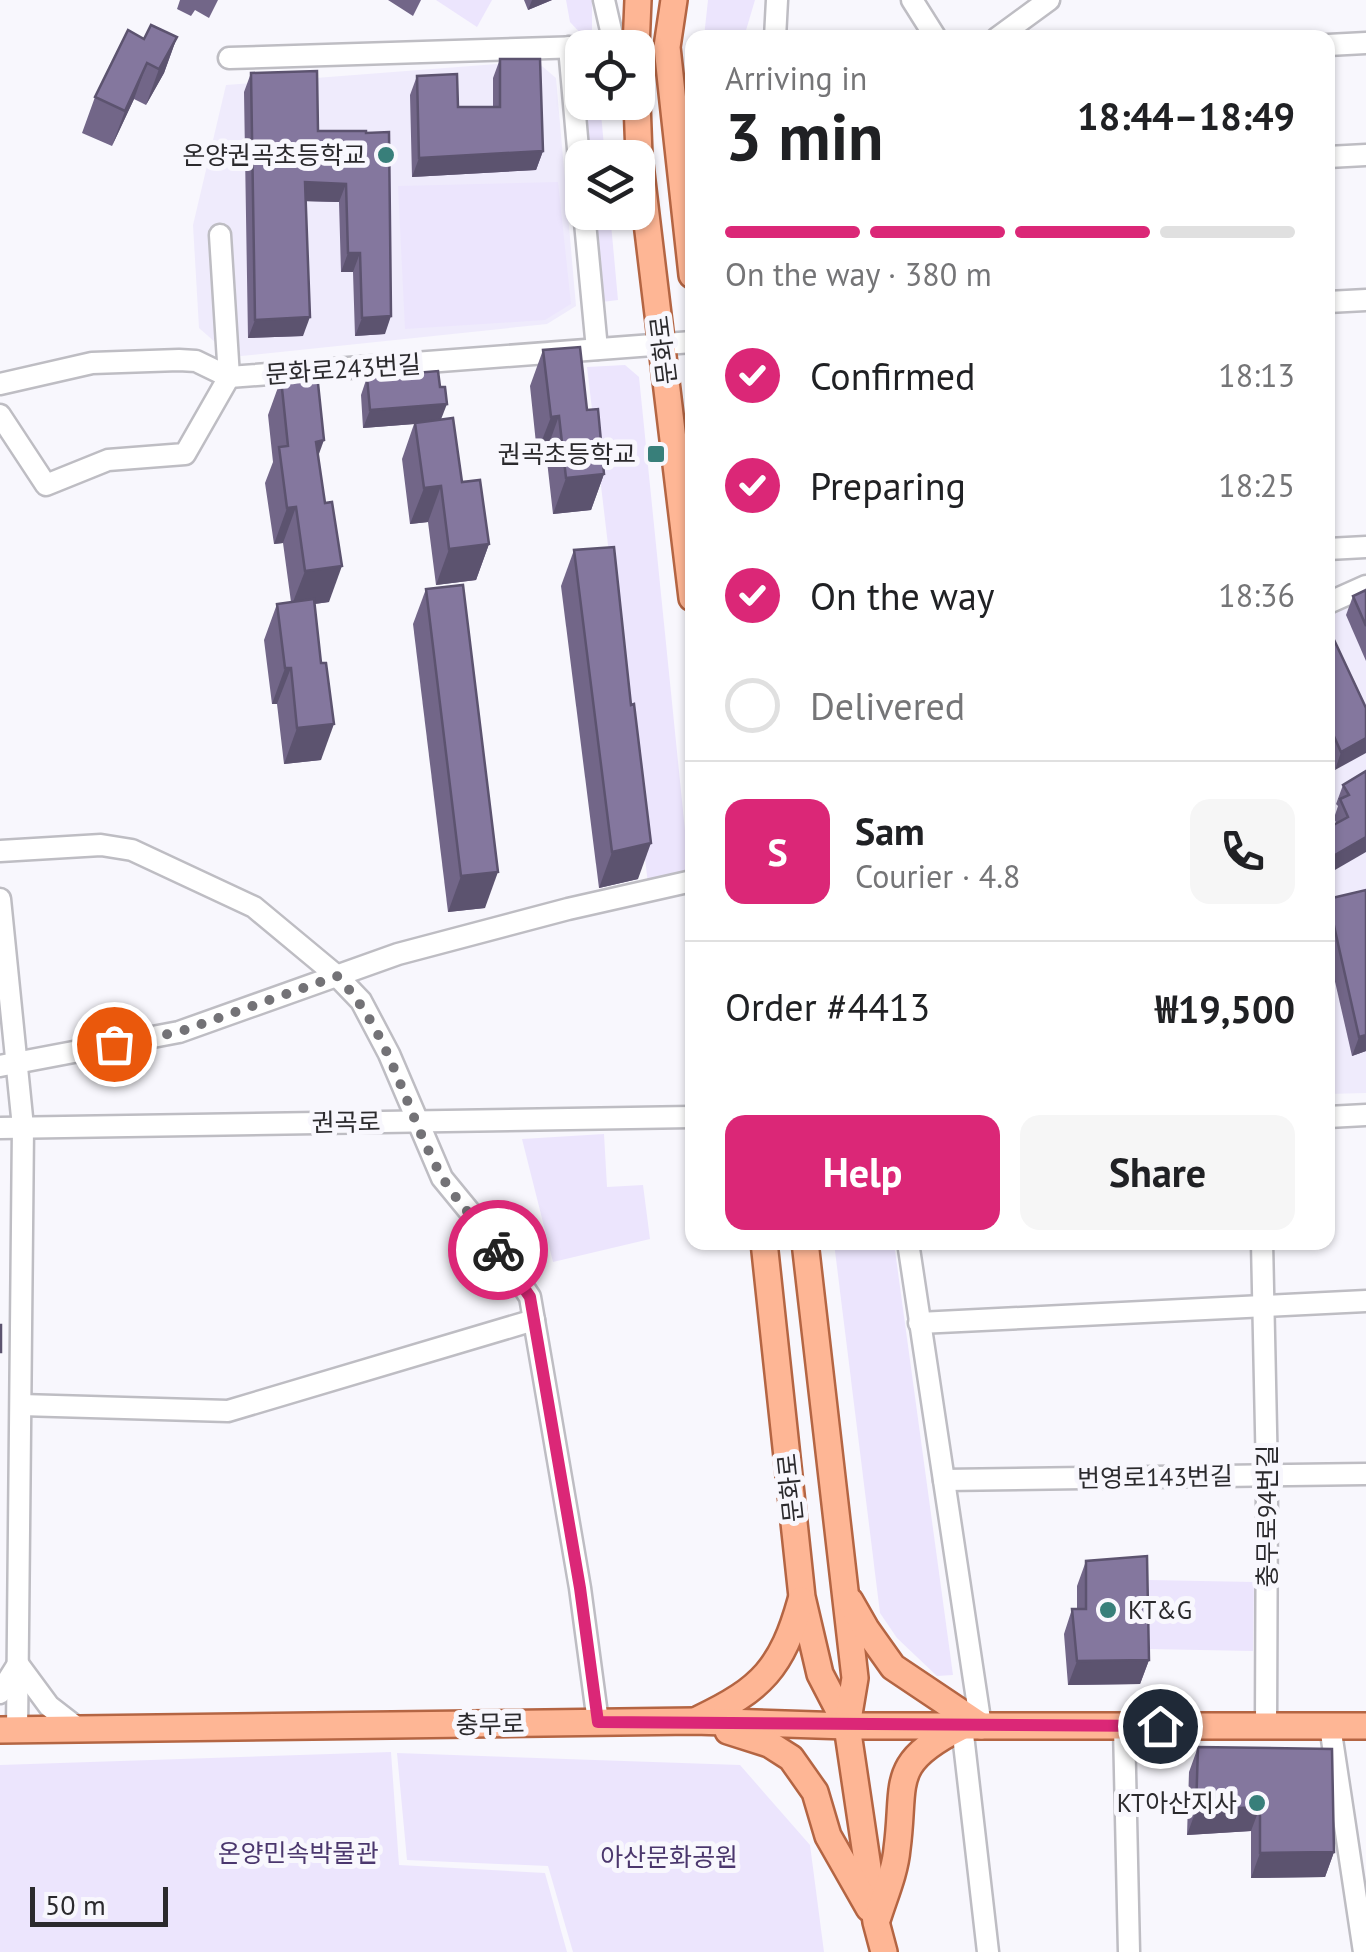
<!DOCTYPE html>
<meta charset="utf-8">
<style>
:root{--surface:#fff;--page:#f6f6f6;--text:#202124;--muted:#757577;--line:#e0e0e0;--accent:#db2777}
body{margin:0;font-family:"PT Sans","Noto Sans KR",sans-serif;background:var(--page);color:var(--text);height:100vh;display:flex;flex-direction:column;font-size:38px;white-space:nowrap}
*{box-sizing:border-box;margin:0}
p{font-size:32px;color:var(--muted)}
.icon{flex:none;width:55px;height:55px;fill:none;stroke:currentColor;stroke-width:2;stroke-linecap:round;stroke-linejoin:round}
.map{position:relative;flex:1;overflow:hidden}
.side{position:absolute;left:685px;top:30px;width:650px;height:1220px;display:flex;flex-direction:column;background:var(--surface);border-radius:20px;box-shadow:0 2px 8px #0004}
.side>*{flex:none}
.controls{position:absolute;left:565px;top:30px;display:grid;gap:20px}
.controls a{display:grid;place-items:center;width:90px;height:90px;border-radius:20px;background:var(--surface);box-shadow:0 2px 8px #0004;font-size:50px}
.scale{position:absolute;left:30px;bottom:25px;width:138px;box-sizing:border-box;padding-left:10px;border:5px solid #2b2a2d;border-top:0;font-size:28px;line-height:35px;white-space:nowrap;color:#2b2a2d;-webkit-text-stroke:8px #f8f7fd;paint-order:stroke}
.pin{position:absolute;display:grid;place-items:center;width:85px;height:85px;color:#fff;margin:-42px;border:5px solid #fff;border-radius:50%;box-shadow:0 2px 10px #0007}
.courier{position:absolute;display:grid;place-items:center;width:100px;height:100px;margin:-50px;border:8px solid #db2777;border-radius:50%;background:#fff;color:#222;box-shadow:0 2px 12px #0007}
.summary em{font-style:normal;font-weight:700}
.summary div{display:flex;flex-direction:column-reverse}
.summary{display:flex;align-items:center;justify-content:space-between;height:170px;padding:0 40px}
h1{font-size:65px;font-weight:700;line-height:75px}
.bar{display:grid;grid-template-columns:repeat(4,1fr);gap:15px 10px;align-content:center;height:120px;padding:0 40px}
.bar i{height:12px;border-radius:8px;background:var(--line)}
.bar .current{background:var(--accent)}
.bar p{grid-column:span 4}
.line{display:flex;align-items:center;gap:25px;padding:0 40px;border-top:2px solid var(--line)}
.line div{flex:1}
.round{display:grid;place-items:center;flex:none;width:105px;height:105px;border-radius:20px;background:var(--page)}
ol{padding:0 40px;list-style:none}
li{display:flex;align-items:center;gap:30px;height:110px}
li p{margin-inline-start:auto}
li .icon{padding:10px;border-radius:50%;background:var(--accent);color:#fff;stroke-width:4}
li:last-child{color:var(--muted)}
li i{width:55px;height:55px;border:5px solid var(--line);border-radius:50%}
.cta{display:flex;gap:20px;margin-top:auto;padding:20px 40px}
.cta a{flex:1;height:115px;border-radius:20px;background:var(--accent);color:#fff;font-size:40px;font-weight:700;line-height:115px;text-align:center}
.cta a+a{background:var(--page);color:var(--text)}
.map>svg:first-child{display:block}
</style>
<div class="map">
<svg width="1366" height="1952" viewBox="0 0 1366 1952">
<rect width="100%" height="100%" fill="#f8f7fd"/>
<g fill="#efebfc">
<path d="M536,61l20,17 20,228 -29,18 -315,33 -33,-29 -6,-103 33,-140z"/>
<path d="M1366,589v504l-38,1v-487z"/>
</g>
<g fill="#ece5fd">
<path d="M436,0h56l-15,27z"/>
<path d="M566,0h26v32l-9,4 -13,-14z"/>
<path d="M708,0h47l-11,37h-40z"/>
<path d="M584,103h16l5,54h-16z"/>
<path d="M558,182l13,122 -26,16 -140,9 -7,-143z"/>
<path d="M594,213h16l8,87 -16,2z"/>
<path d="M625,365l14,12 50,493 -7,7 -34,7 -61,-517z"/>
<path d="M604,1134l3,53 36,-2 7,54 -97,23 -31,-123z"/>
<path d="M834,1243h60l59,432 -16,1 -40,-38 -17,-25z"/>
<path d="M1149,1580l105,2 -1,69 -105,-2z"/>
<path d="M391,1752l8,113 146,8 22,79h-567v-187z"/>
<path d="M397,1753l343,12 70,80 14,107h-251l-25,-86 -141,-6z"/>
</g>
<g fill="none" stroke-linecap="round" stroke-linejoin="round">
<g stroke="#bebdc3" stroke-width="25">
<g id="minor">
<path d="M604,0l11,48"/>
<path d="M912,0l24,38"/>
<path d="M775,38l2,-38"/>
<path d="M997,38l52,-38"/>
<path d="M1328,45l38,-2"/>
<path d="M569,47l13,147"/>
<path d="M229,58l386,-12"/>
<path d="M1328,157l38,-2"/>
<path d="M584,212l13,137"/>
<path d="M220,235l9,142"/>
<path d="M1328,302l38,-2"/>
<path d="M0,384l92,-21 87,-3 17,1 33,16 463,-35"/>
<path d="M0,415l46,70 62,-25 77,-6 44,-77"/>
<path d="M1328,549l38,-2"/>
<path d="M1328,603l38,-17"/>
<path d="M0,851l101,-6 31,5 122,57 83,69 24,25 28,53 53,124 46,56 42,63 50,291 18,134"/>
<path d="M0,899l23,228 -6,604"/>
<path d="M0,1066l179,-34 219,-78 170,-45 124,-28"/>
<path d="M1328,1117l38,-2"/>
<path d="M0,1128l692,-11"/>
<path d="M908,1242l73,484"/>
<path d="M1262,1242l5,234 -1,250"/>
<path d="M919,1323l447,-22"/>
<path d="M21,1405l207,6 306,-91"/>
<path d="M944,1480l422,-6"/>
<path d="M0,1693l18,-29 31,42 31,24"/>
<path d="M962,1726l26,226"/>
<path d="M1124,1726l5,226"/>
<path d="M1330,1726l34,226"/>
</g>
</g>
<g stroke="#b46543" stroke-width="30">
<g id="major">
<path d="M674,0l-7,47 25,228"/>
<path d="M636,48l2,-48"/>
<path d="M637,102l2,54 53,442"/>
<path d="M764,1242l38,355 18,77 27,52"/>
<path d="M805,1242l50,436 -8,48 29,196 8,30"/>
<path d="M850,1601l16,28 27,38 88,59"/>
<path d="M699,1719c63,-30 83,-51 102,-119"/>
<path d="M0,1730l694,-9 153,5h519"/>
<path d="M728,1731l41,13 22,14 24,34 13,44 41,72"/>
<path d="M878,1917c7,-22 17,-45 19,-68 9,-67 -9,-85 62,-121"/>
</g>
</g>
<use href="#minor" stroke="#fff" stroke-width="20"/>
<use href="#major" stroke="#feb695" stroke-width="25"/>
</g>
<g fill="#726688">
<path d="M180,0h38l-9,18 -14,-8 -4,6 -14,-7z"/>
<path d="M388,0h33l-8,16z"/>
<path d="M524,0h28l-24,10z"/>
<path d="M177,37l-13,36 -18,32 -12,-6 -22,47 -30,-13 13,-36 49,-58z"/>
<path d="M500,59l43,92 -7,19 -124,7 -2,-82 7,-19 41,31h35v-29z"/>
<path d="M251,73l67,58h48l19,203 -30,2 -2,-64h-12l-2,-70 -33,-1 -3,135 -55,2 -4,-246z"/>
<path d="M543,350l44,60 17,64 -13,36 -38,4 -7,-62 -9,1 -7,-67z"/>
<path d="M367,377l74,42 21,63 27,62 -13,36 -40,5 -8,-63 -18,2 -8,-65 12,-35 -51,4 -2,-33z"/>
<path d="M281,379l37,77 11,146 -14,2 6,156 -37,4 -7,-60h-5l-8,-64 13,-36 14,-2 -8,-59 -9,1 -9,-61 8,-21 -5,-47z"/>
<path d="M574,550l64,329 -39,9 -38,-302z"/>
<path d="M426,589l59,319 -37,4 -35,-288z"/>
<path d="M1366,590v71l-20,-46 7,-19z"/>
<path d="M1328,627l38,81 -31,62 -7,-14z"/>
<path d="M1366,771v81l-30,-29 -2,-5 4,-12 -2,-2 7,-19z"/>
<path d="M1328,899l38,152 -14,5 -24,-105z"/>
<path d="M1086,1561l63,99 -9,24 -72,1 -4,-51 8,-25h5v-23z"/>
<path d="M1198,1747l136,105 -9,25 -74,1v-47l-64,4 2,-63z"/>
</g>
<g fill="#5c536f">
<path d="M532,0h20l-24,10z"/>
<path d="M177,37l-13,36 -18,32 13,-36z"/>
<path d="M147,63l-13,36 -22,47 13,-35z"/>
<path d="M543,151l-7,19 -124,7 7,-19z"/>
<path d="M305,182l41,2 -7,18 -41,-1z"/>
<path d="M348,253h12l-7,19h-12z"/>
<path d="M391,316l-6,18 -30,2 7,-18z"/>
<path d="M310,317l-7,19 -55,2 7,-18z"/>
<path d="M447,404l-7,18 -77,6 7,-18z"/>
<path d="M559,416l-13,36 -9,1 14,-36z"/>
<path d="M324,440l-13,36 5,-34z"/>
<path d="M604,474l-13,36 -38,4 13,-36z"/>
<path d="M441,486l-13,36 -18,2 14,-36z"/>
<path d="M296,507l-13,36 -9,1 13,-36z"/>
<path d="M489,544l-13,36 -40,5 13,-36z"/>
<path d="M342,566l-13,36 -38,5 14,-36z"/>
<path d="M285,668h6l-14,36h-5z"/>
<path d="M334,724l-13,36 -37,4 13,-36z"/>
<path d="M1366,738v15l-31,17 6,-18z"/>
<path d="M1366,837v15l-38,22v-15z"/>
<path d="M651,843l-13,36 -39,9 13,-36z"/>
<path d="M498,872l-13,36 -37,4 13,-36z"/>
<path d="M1366,1035v16l-14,5 7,-19z"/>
<path d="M1149,1660l-9,24 -72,1 9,-24z"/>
<path d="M1260,1807l-9,24 -64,4 9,-25z"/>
<path d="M1334,1852l-9,25 -74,1 9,-25z"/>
</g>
<g fill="#84779e" stroke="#5c536f" stroke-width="2.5">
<path d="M151,25l26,12 -18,32 -12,-6 -22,48 -30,-14 33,-67 16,9z"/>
<path d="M500,59h40l3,92 -124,7 -2,-82 40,-2 1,33h42z"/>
<path d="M317,71l1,60h48v2l23,-1 2,184 -29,2 -2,-65h-12l-2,-69 -41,-2 5,135 -55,3 -4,-247z"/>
<path d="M580,347l7,63 11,-1 6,65 -38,4 -7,-62 -8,1 -8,-67z"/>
<path d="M438,371l2,16h5l2,17 -77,6 -3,-33z"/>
<path d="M317,374l7,66 -8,2 9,61 7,-1 10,64 -37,5 -9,-64 -9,1 -8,-61 9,-1 -7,-67z"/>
<path d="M453,418l9,64 18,-2 9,64 -40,5 -8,-63 -17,2 -9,-65z"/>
<path d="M614,547l17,158 3,-1 17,139 -39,9 -38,-302z"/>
<path d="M463,585l35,287 -37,4 -35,-287z"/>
<path d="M1366,590v36l-13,-30z"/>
<path d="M314,599l7,64h5l8,61 -37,4 -6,-60h-6l-8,-64z"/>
<path d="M1328,627l38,81v30l-25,14 -13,-29v-14l5,-3 -5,-13z"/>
<path d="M1366,771v66l-38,22v-31l20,-11 -8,-18 9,-4 -6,-10z"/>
<path d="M1366,890v145l-7,2 -31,-138z"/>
<rect x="0" y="1325" width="1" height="27"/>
<path d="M1147,1556l2,104 -72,1 -5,-52h14v-48z"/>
<path d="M1198,1747l134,2 2,103 -74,1v-46l-64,3z"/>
</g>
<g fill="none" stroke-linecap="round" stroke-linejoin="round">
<path stroke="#737276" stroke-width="10" stroke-dasharray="0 18" d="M114,1044l65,-12 158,-56c54,56 67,133 104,199 15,27 40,50 57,75"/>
<path stroke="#db2777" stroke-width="12" d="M498,1250l32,47 50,291 18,134 562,4"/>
</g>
<g fill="#387f7a" stroke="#f8f7fd" stroke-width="4">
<circle cx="386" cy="155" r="10"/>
<rect x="646" y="444" width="20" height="20" rx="5"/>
<circle cx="1108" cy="1610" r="10"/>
<circle cx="1257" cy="1803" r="10"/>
</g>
<g text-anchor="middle" stroke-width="10" stroke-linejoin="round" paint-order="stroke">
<g font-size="25" fill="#2b2a2d" stroke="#f8f7fd" text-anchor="end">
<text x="366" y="164">온양권곡초등학교</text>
<text x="636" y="463">권곡초등학교</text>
<text x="1128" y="1619" text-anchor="start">KT&amp;G</text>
<text x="1237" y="1812">KT아산지사</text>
</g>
<g font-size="25" fill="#2b2a2d" stroke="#f8f7fd">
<text transform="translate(663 350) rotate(-97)" y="9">문화로</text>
<text transform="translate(343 369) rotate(-4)" y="9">문화로243번길</text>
<text transform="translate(346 1122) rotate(-1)" y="9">권곡로</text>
<text transform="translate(1155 1477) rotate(-1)" y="9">번영로143번길</text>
<text transform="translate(790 1488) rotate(-96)" y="9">문화로</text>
<text transform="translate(1267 1516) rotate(-90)" y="9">충무로94번길</text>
<text transform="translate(490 1724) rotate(-1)" y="9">충무로</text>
</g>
<g font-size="25" fill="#4b376d" stroke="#f8f7fd">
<text x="298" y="1862">온양민속박물관</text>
<text x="669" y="1866">아산문화공원</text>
</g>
</g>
</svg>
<div class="controls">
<a><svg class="icon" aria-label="locate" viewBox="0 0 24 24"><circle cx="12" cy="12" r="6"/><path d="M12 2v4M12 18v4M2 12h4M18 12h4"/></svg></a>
<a><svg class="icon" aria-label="layers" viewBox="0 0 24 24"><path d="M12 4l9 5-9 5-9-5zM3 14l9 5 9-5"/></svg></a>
</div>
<div class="scale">50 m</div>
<div class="pin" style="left:114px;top:1044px;background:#ea580c"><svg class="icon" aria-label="bag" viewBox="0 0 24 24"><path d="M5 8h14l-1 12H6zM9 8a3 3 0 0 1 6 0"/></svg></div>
<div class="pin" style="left:1160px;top:1726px;background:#1f2937"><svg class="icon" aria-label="home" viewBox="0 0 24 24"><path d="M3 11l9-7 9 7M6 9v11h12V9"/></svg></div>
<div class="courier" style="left:498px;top:1250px"><svg class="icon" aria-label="bike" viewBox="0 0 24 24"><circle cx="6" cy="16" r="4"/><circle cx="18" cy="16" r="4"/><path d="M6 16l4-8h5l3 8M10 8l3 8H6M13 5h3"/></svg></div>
<section class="side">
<div class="summary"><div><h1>3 min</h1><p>Arriving in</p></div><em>18:44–18:49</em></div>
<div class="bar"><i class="current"></i><i class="current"></i><i class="current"></i><i></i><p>On the way · 380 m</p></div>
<ol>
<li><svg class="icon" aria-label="check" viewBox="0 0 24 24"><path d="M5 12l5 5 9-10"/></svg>Confirmed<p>18:13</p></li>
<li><svg class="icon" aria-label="check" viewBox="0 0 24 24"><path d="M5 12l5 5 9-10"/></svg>Preparing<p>18:25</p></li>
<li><svg class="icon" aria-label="check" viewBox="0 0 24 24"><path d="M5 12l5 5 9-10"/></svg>On the way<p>18:36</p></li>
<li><i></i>Delivered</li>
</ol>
<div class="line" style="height:180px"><b class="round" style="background:var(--accent);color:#fff">S</b><div><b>Sam</b><p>Courier · 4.8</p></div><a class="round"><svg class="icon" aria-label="phone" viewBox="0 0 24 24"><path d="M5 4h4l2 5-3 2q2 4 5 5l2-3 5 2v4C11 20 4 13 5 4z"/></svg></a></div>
<div class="line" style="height:130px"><div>Order #4413</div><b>₩19,500</b></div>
<div class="cta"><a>Help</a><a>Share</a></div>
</section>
</div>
